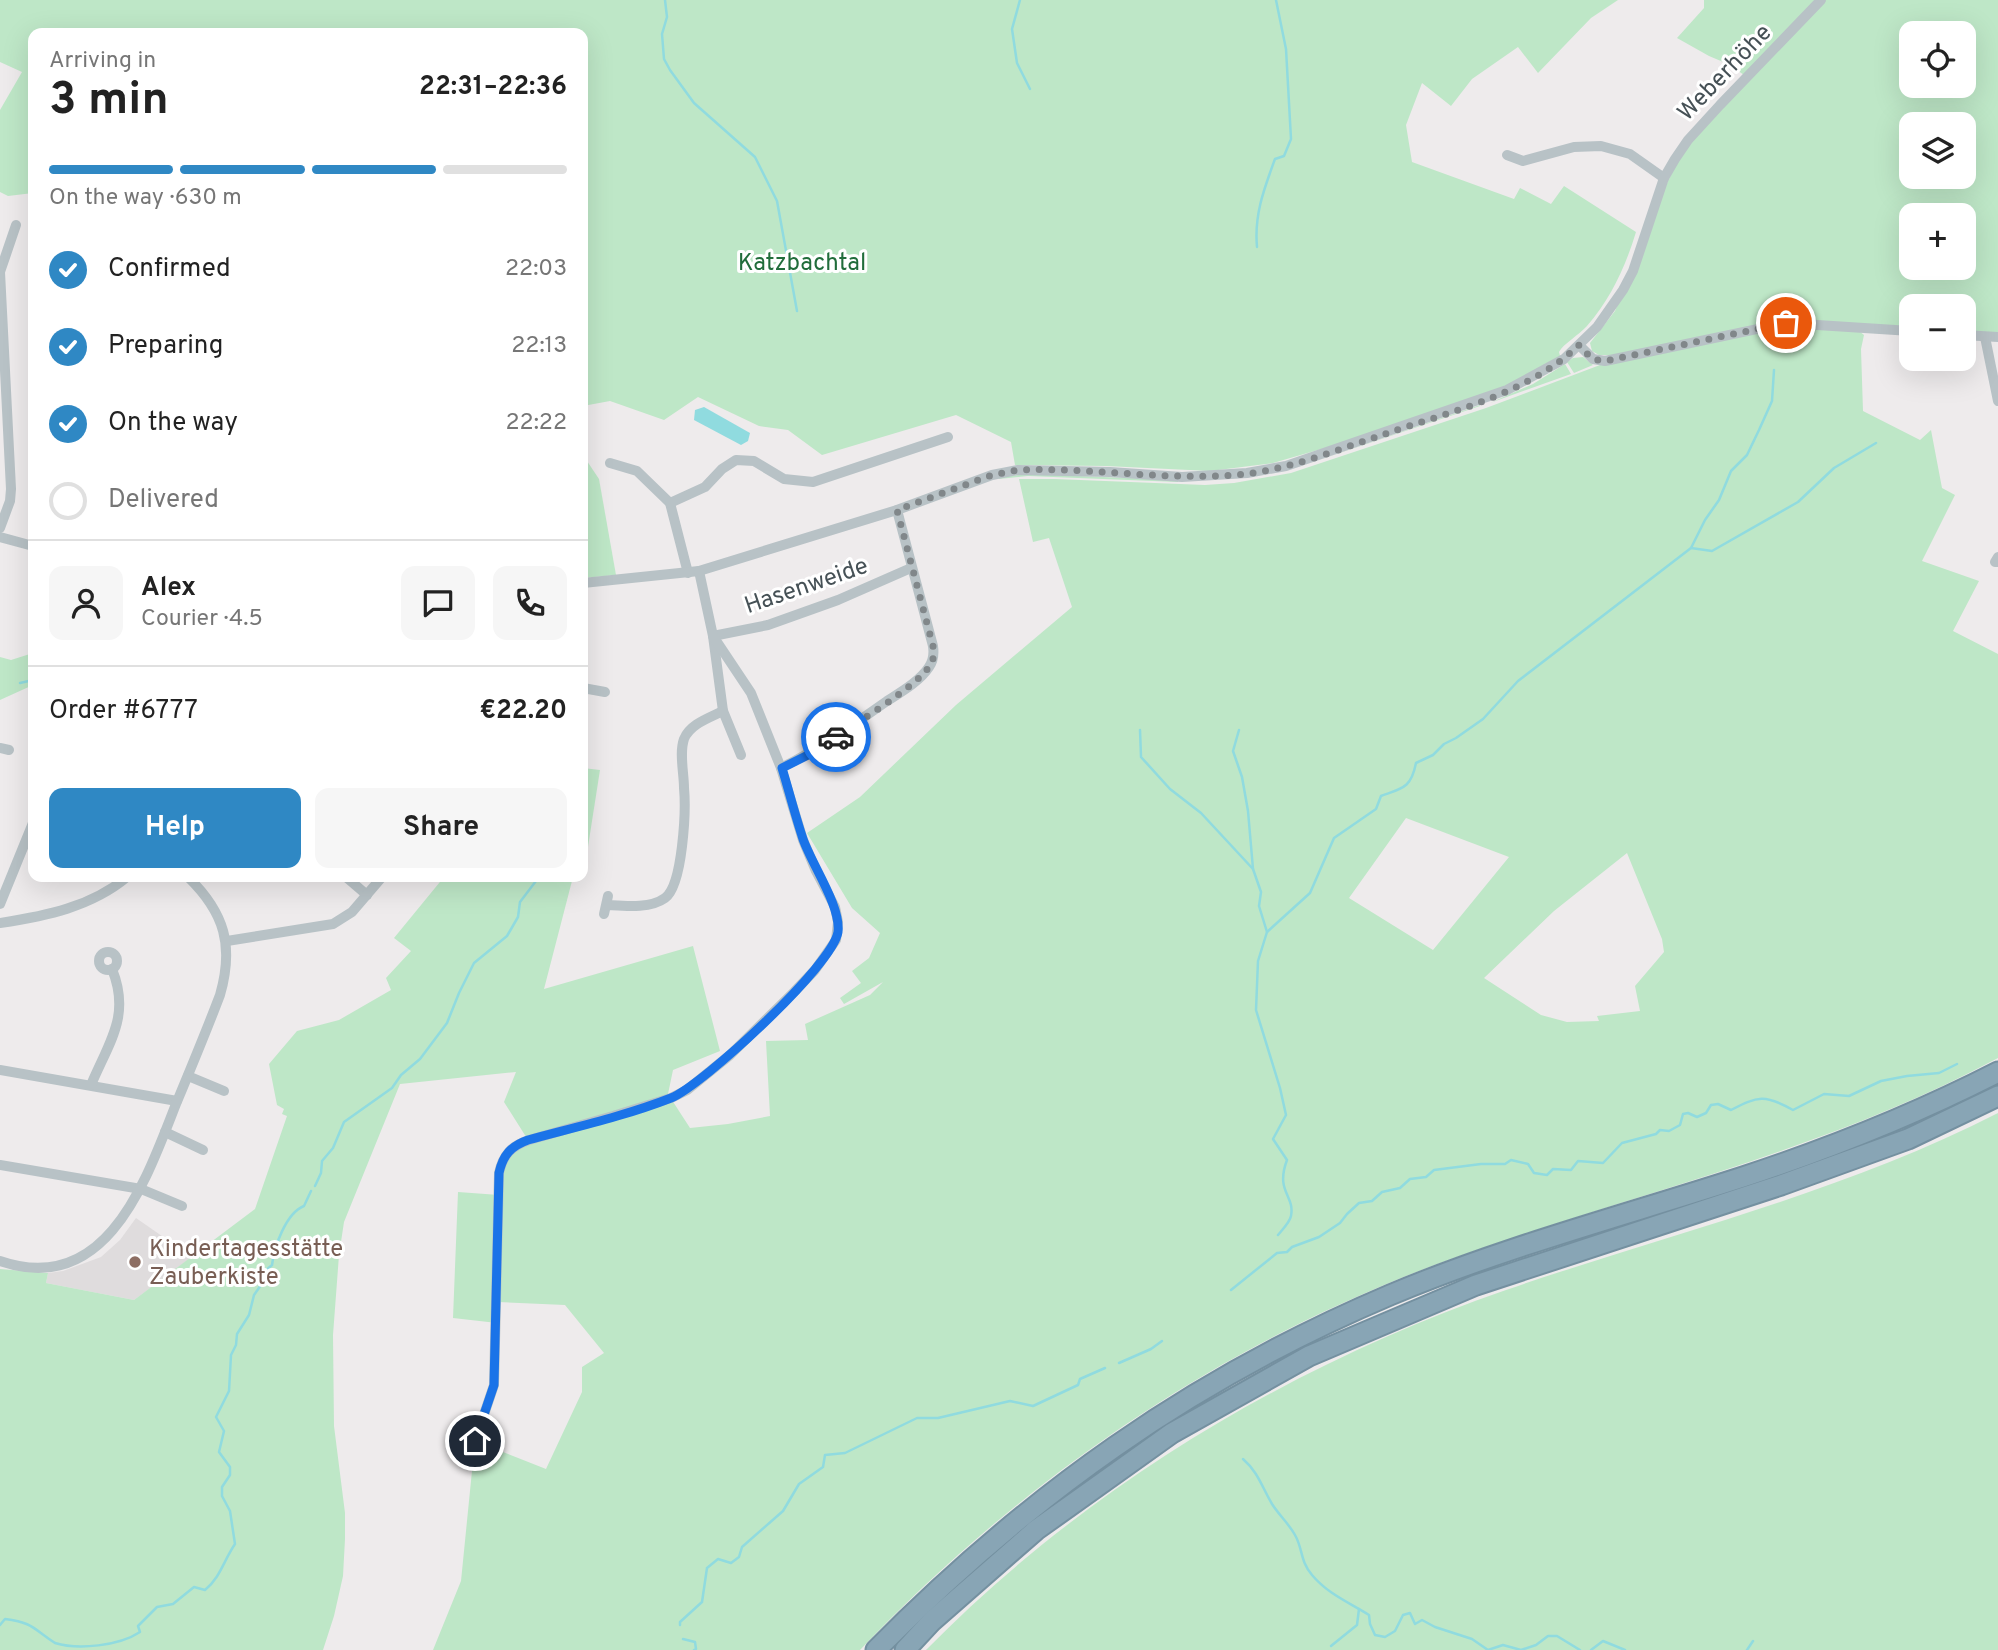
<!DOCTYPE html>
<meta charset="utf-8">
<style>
:root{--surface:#fff;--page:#f6f6f6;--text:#222;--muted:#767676;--line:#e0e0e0;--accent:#2f88c4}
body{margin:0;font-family:Overpass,sans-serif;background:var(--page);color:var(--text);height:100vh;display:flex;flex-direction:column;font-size:26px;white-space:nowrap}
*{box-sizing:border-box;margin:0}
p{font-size:23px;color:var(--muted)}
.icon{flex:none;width:38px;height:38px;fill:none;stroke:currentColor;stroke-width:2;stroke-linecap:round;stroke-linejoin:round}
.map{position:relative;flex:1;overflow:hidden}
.sheet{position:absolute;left:28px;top:28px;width:560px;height:854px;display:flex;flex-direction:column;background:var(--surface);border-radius:14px;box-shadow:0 7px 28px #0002}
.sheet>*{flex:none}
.tools{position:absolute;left:1899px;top:21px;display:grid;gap:14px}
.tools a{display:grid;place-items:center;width:77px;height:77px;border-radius:14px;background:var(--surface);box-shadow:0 7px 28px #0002;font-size:35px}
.pin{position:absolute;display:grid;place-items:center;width:60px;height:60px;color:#fff;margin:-30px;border:4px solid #fff;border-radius:50%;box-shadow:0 2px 7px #0007}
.courier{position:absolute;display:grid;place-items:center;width:70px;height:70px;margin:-35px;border:5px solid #1a73e8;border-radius:50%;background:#fff;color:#222;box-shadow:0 2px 9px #0007}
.head em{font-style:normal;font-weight:700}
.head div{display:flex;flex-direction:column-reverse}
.head{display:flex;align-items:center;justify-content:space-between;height:119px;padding:0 21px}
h1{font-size:46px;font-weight:700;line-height:52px}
.bar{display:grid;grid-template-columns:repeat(4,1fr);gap:10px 7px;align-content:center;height:84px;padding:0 21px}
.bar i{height:9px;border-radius:5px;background:var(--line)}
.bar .current{background:var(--accent)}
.bar p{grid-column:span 4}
.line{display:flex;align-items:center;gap:18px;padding:0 21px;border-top:2px solid var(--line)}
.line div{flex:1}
.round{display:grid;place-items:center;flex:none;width:74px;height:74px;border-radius:14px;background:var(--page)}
ol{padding:0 21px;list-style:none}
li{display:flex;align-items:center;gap:21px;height:77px}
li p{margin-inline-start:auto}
li .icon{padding:7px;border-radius:50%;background:var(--accent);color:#fff;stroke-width:4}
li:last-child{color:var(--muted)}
li i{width:38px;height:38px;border:4px solid var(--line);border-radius:50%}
.button{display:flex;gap:14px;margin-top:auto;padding:14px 21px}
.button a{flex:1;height:80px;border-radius:14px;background:var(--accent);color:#fff;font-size:28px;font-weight:700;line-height:80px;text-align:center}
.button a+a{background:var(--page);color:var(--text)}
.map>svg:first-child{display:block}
</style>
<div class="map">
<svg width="1998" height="1650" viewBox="0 0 1998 1650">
<rect width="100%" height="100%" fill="#eeebec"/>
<path fill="#dfdcdd" d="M136,1218l56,39 -58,43 -88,-17 2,-10 15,-2 38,-14 19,-17z"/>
<g fill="#bee7c7" fill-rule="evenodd">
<path d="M0,0h1618l-27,18 -53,55 -20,-26 -46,32 -21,27 -29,-23 -16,42 6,37 102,37 6,-11 31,16 13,-18 72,46c-11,36 -25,66 -49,94 -8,9 -24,18 -28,26l1,4 -54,30 -171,59 -62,18 -63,8 -104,-5 -91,-1 -4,-23 -55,-27 -134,40 -34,-25 -29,-4 -61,-29 -34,23 -54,-19 -27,5v-373h-550v160l-25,3 -8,-4v-82l22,-38 -22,-10z"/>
<path d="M1704,0h294v334l-34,-2v-26h-53v21l-94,-6 -204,34h-14l-7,-4 -2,-8 25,-32 53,-130 20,-41 59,-63 -19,-13 -19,-8 -32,-18 27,-30zM1911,33h53v53h-53zM1911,124h53v53h-53zM1911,215h53v53h-53z"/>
<path d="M1812,327l47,4 5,4 -3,14 2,62 57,29 11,-10 11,58 13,7 -33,66 57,20 -26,50 45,23v404c-171,92 -362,135 -544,200 -227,81 -429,218 -594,392h-427l28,-69 14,-140 71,28 36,-77v-25l22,-14 -39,-48 -67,-3 -1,21 -44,-5 5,-126 41,3 3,-35 26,-20 -24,-38 12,-30 -116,12 -56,138 -5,33 -6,80 1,91 11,87v26l-2,37 -9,40 -11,34h-323v-381l48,4 -2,10 88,17 121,-91 32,-93 -5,-2 2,-5 -7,-4 -8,-41 28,-33 42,-11 52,-30 -5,-12 25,-27 -17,-13 50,-61h129l-29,112 149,-43 27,105 -47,19 -5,24 22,34 38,-4 42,-8 -4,-75 42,-1 -3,-16 65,-29 13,-13 -39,22 -4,-6 21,-15 -9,-12 17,-13 11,-25 -28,-25 -45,-75 53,-36 96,-92 116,-98 -23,-69 -16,4 -14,-63h36l150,6 29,-2 57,-10 195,-65 114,-43 183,-37zM1406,818l103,39 -76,93 -84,-52zM1627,853l35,86 2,13 -29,34 5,25 -43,5 2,5 -32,1 -26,-7 -57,-37 70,-67z"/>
<path d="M1583,357l10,8 -19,8 -7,-11 6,-4z"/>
<path d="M1565,364l6,10 -81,29 43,-19z"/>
<path d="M1480,405v1l-188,63z"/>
<path d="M583,455l16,24 17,96 -33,3z"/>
<path d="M1029,474l149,6v2l-150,-6 -29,3v-2z"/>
<path d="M33,653v32l-33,15v-43l11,3z"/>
<path d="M583,768l17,2 -13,83 -4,2z"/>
<path d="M1998,1113v537h-1072c161,-164 364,-285 580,-360 165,-57 336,-97 492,-177z"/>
</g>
<path fill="#90dbdf" d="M704,407l46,26 -2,8 -7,4 -47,-25 1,-10z"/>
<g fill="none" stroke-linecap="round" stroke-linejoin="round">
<g stroke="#90dbdf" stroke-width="2.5">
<path d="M665,0l2,17 -5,17 2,25 6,11 24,33 61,54 22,44 20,110"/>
<path d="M1020,0l-8,29 5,34 13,26"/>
<path d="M1257,247c-3,-32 7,-58 18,-88l9,-3 7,-17 -5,-90 -10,-49"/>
<path d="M1691,548l14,-28 14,-20 12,-29 16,-16 12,-25 13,-29 2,-31"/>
<path d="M20,683l13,-3"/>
<path d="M1140,730l1,27 29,32 31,24 52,56 8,23 -2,14 8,26"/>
<path d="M1239,730l-6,21 9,26 6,34 5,58"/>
<path d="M315,1186l6,-13 1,-12 11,-13 11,-26 48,-34 9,-13 19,-16 27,-36 12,-30 15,-30 33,-27 11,-19 2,-15 19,-25"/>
<path d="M1278,1235c4,-5 12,-13 13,-19 4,-21 -16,-24 -4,-56l-14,-21 13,-24 -6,-27 -24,-78 2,-49 9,-29 43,-39 24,-55 42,-29 5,-13c22,-8 30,-8 35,-33l17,-8 11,-11 12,-6 27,-19 35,-38 173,-133 21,3 86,-49 36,-34 42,-25"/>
<path d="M1231,1290l46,-37 10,-1 5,-5 27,-10 21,-14 7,-9 12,-11 13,-2 10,-9 18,-4 10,-9 16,-2 8,-7 47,-6h24l6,-4 17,4 6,9 13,2 6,-6 18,1 7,-9 25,2 19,-20 34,-9 4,-4 9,1 11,-6 3,-11 5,-1 9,4 9,-4 5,-8 7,-1 13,6c27,-14 34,-16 62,0l31,-16 25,2 32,-15 26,-5 32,-3 18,-9"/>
<path d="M1119,1363l32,-14 11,-8"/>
<path d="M1243,1459c15,13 19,28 29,45 7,11 17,20 23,31 8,14 5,26 17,40 16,19 36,27 57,40l1,9 5,11 10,2 10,-6 8,-16 7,-2 5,11 7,-4 13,7 37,12 16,11 15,-5 18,5 15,-5 12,-9h9l23,14"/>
<path d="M0,1625l5,-6c29,4 27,9 50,24 23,7 64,3 85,-11l-2,-6 19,-19 16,-3 21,-17 11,3c15,-12 19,-30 30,-46l-5,-33 -8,-15v-9l8,-12v-8l-11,-15 5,-21 -8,-14 13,-26 2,-36 5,-10 1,-11 12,-19 5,-20 7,-10 3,-13 8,-7c2,-18 14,-52 32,-59l7,-15"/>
<path d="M680,1625v-3l22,-20 5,-34 11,-9 13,4 8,-6 3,-10 41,-36 16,-27 24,-17 2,-12 20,-2 72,-35h21l72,-17 23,5 45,-21 2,-6 25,-11"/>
<path d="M683,1639l12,3 1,7 -2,1"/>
<path d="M1331,1646l26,-21 2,-16"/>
<path d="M1591,1650l12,-9 22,9"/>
<path d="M1747,1650l6,-9"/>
</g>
<g stroke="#7490a0" stroke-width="23">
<g id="motorway">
<path d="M876,1650c152,-154 314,-270 514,-355 114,-48 236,-80 353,-118 88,-29 173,-63 255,-105"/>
<path d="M905,1650l27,-29 104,-91 136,-97 137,-77 167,-71 305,-100 127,-46 90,-43"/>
</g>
</g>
<g stroke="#b8c2c6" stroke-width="10">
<path d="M1507,155l16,6 51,-14 27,-1 29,8 34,24"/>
<path d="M0,272l16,-47"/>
<path d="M1964,335l34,2"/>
<path d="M1985,337l13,64"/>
<path d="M1579,345l14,14 12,2 181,-38 125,8"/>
<path d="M610,463l27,8 33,32 18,70"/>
<path d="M670,503l35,-16 17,-18 14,-9 18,1 30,18 29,3 135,-45"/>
<path d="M0,528l10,-27 1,-12 -11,-217"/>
<path d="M0,537l33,9"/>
<path d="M1998,557l-3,5h3"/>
<path d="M583,583l116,-12 198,-61 95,-35 26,-5 92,2 72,5 65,-4 39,-7 221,-76 57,-31 33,-32 26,-37 10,-19 31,-93 11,-19 13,-19 32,-35 101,-105"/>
<path d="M583,688l22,4"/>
<path d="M0,748l9,2"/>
<path d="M741,755l-18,-44 -10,-75 55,-11 70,-25 73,-32"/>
<path d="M781,768c38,-19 72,-43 106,-67 14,-9 33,-20 42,-34 5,-7 5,-14 4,-21l-36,-136"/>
<path d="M346,877l21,18"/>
<path d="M0,904l33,-81"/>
<path d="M607,905c17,1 43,4 58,-7 18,-13 21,-88 19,-110 0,-15 -5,-35 0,-49 6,-15 25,-21 39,-28"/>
<path d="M604,914l4,-18"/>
<path d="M0,923c46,-7 91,-16 127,-46"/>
<path d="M227,941l106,-17 19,-12 30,-35"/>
<circle cx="108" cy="961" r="9"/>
<path d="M0,1070l177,31"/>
<path d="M188,1076l36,15"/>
<path d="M91,1085c18,-43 40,-69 21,-116"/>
<path d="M165,1132l38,18"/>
<path d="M0,1165l141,24 41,17"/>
<path d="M0,1261c107,37 146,-81 176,-157 15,-36 30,-72 44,-109 14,-49 5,-82 -32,-118"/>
<path d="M475,1441l19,-56 5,-212c4,-18 12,-27 30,-33l84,-24 58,-18 16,-8 43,-35 64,-63 21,-22 21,-30 2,-18 -3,-15 -19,-36 -13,-31 -22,-72 -30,-75 -38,-57 -14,-65"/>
</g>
<use href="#motorway" stroke="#88a5b5" stroke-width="19"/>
</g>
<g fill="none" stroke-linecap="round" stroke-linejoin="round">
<path stroke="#81878a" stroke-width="7" stroke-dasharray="0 12.6" d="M836,737c23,-16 78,-49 93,-70 5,-6 5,-13 4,-21l-36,-136 95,-35 26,-5c76,-3 151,12 227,4 49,-6 97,-26 143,-41 64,-22 140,-39 191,-88l13,14 13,2 181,-38"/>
<path stroke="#1a73e8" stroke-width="9" d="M475,1441l19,-56 5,-212c4,-18 12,-27 29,-33 48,-13 97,-24 143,-42 32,-13 162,-133 167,-166 3,-26 -26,-67 -35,-93 -8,-24 -14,-48 -21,-71l32,-16 22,-15"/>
</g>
<circle fill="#8d6e63" stroke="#fff" stroke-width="2.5" cx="135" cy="1262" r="7"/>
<g text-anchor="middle" stroke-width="6" stroke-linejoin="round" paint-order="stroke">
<g font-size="24" fill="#465156" stroke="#fff">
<text transform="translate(1724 72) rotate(-46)" y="8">Weberhöhe</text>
<text transform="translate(806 585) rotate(-19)" y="8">Hasenweide</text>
</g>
<g font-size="24" fill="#216d3b" stroke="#fff">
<text x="802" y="270">Katzbachtal</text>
</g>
<g font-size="24" fill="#785e54" stroke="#fff" text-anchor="start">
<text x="149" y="1256">Kindertagesstätte<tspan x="149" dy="28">Zauberkiste</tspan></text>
</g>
</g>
</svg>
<div class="tools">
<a><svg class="icon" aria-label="locate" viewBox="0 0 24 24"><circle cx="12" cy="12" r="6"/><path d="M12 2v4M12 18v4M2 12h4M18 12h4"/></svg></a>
<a><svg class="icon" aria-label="layers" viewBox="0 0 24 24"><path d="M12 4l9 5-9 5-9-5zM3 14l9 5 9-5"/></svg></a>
<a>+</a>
<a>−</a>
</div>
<div class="pin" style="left:1786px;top:323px;background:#ea580c"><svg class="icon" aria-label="bag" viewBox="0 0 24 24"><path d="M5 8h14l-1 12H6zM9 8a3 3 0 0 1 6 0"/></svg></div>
<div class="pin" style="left:475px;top:1441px;background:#1f2937"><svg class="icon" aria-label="home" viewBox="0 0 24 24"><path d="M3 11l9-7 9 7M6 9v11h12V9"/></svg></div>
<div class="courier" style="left:836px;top:737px"><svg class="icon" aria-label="car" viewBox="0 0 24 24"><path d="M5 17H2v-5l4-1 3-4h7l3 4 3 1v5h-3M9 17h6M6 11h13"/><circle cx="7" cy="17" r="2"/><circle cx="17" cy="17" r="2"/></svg></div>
<section class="sheet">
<div class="head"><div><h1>3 min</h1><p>Arriving in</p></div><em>22:31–22:36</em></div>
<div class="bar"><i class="current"></i><i class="current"></i><i class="current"></i><i></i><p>On the way · 630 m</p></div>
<ol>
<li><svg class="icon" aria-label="check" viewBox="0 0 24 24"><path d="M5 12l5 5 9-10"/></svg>Confirmed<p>22:03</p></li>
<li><svg class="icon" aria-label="check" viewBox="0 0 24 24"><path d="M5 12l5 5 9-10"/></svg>Preparing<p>22:13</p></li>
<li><svg class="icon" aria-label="check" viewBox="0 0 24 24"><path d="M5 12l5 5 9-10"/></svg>On the way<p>22:22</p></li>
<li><i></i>Delivered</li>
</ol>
<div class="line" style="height:126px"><a class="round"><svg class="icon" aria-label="person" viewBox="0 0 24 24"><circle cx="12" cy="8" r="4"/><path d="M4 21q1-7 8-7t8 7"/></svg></a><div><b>Alex</b><p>Courier · 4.5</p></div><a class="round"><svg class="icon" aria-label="chat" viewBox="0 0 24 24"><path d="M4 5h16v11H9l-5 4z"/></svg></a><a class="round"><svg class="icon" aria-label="phone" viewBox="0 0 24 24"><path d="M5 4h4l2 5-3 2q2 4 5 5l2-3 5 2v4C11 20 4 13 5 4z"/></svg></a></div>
<div class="line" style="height:91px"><div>Order #6777</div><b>€22.20</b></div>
<div class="button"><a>Help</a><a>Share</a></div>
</section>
</div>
